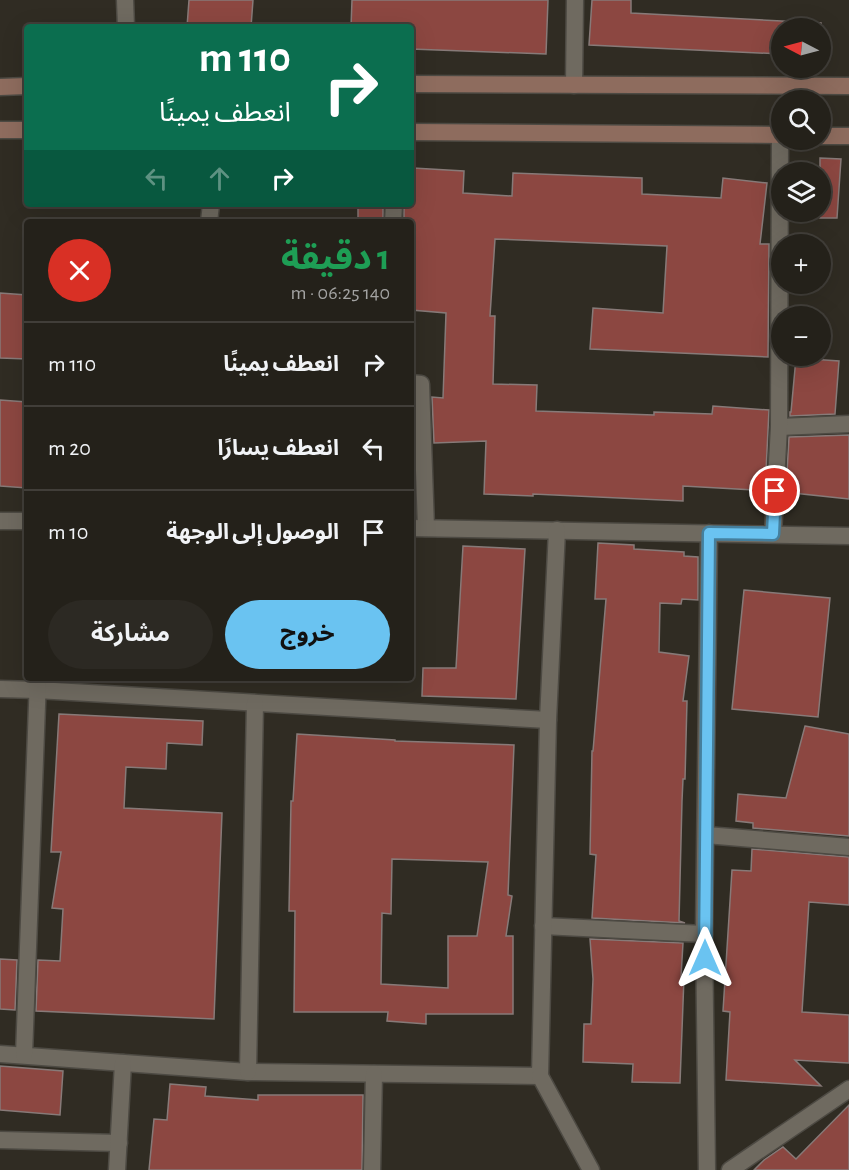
<!DOCTYPE html>
<html lang="ar">
<head>
<meta charset="utf-8">
<style>
  body { margin:0; font-family:"Alegreya Sans","Noto Sans Arabic",sans-serif; background:#2c2923; color:#f1f3f6; direction:rtl; height:100vh; display:flex; flex-direction:column; font-size:22px; white-space:nowrap }
  * { box-sizing:border-box; margin:0 }
  p { font-size:20px; color:#a3a3a2 }
  .icon { flex:none; width:33px; height:33px; fill:none; stroke:currentColor; stroke-width:2; stroke-linecap:round; stroke-linejoin:round }
  .map { position:relative; flex:1; overflow:hidden; direction:ltr }
  .details { position:absolute; left:24px; top:219px; width:390px; height:462px; display:flex; flex-direction:column; background:#24211a; border-radius:6px; box-shadow:0 6px 24px #0002,0 0 0 2px #413e39; direction:rtl }
  .details>* { flex:none }
  .top-card { position:absolute; left:24px; top:24px; width:390px; height:183px; border-radius:6px; box-shadow:0 6px 24px #0002,0 0 0 2px #413e39; direction:rtl; background:#0b6e4f; color:#fff; overflow:hidden }
  .needle { width:39px; rotate:276deg }
  .fabs { position:absolute; left:771px; top:18px; display:grid; gap:12px }
  .fabs a { display:grid; place-items:center; width:60px; height:60px; border-radius:50%; background:#24211a; box-shadow:0 6px 24px #0002,0 0 0 2px #413e39; font-size:30px }
  .pin { position:absolute; display:grid; place-items:center; width:51px; height:51px; color:#fff; margin:-26px; border:3px solid #fff; border-radius:50%; box-shadow:0 2px 6px #0007 }
  .me { position:absolute; width:66px; margin:-33px; rotate:0deg; stroke-linejoin:round; filter:drop-shadow(0 0 4px #0008) }
  .turn { display:flex; align-items:center; gap:21px; height:126px; padding:0 24px; font-size:27px }
  .turn .icon { width:78px; height:78px; stroke-width:2.5 }
  .turn b { display:block; font-size:42px; line-height:51px }
  .lanes { display:flex; align-items:center; height:57px; padding:0 24px; background:#0003; justify-content:center; gap:30px; direction:ltr }
  .lanes .off { opacity:.35 }
  .round { display:grid; place-items:center; flex:none; width:63px; height:63px; border-radius:32px; background:#2c2923 }
  .headline { display:flex; align-items:center; justify-content:space-between; height:102px; padding:0 24px }
  h1 { font-size:36px; font-weight:700; line-height:45px; color:#1e9e55 }
  .cta { display:flex; gap:12px; margin-top:auto; padding:12px 24px }
  .cta a { flex:1; height:69px; border-radius:36px; background:#6ac3f1; color:#111; font-size:24px; font-weight:700; line-height:69px; text-align:center }
  .cta a+a { background:#2c2923; color:#f1f3f6 }
  ul { padding:0; list-style:none }
  li { display:flex; align-items:center; gap:18px; height:84px; padding:0 24px; border-top:2px solid #413e39 }
  li div { flex:1 }
  li b { display:block; font-size:22px }
  li em { font-style:normal }
  .map>svg:first-child { display:block }
  .building { fill:#8c4741; stroke:#877a78; stroke-width:1.5; fill-rule:evenodd }
  .lines { fill:none; stroke-linecap:round; stroke-linejoin:round }
  .minor-casing { stroke:#4d4a43; stroke-width:19 }
  .secondary-casing { stroke:#4d4a43; stroke-width:19 }
  .minor { stroke:#6f6a60; stroke-width:16 }
  .secondary { stroke:#8e6c5e; stroke-width:16 }
  .route-casing { stroke:#457f9d; stroke-width:15 }
  .route { stroke:#6ac3f1; stroke-width:10 }
</style>
</head>
<body>
<div class="map">
<svg width="849" height="1170" viewBox="0 0 849 1170">
  <rect width="100%" height="100%" fill="#302c23"/>
  <g class="building">
    <path d="M189,0H253L251,27H187Z"/>
    <path d="M352,0H548L546,54L411,49V27H351Z"/>
    <path d="M592,0H631V13L821,23L820,36V28H782V54L589,45Z"/>
    <path d="M820,158L841,159L837,218H820Z"/>
    <path d="M413,168L464,171L463,193L512,196L513,173L642,178V194L721,198L723,178L767,183L760,244H769L768,357L590,349L593,308L663,313L667,246L495,239L490,316H495L493,384L537,385L536,411L654,415V412L712,414L713,406L769,410L765,491L754,492V490L683,486V501L533,494V496L484,494L486,441L434,443L432,397L443,398L446,313L411,310L415,225L411,224V222H404V204H411Z"/>
    <path d="M358,204H383V221L358,218Z"/>
    <path d="M0,293L27,295V359L0,358Z"/>
    <path d="M796,358L839,361L835,414L790,416V412H791Z"/>
    <path d="M0,400L27,402V488L0,486Z"/>
    <path d="M849,435V499L793,493V489L786,490L789,437Z"/>
    <path d="M598,543L634,545V549L684,552V556L698,557V600L682,599L681,604L660,603L659,652L689,656L683,701H687L685,779H683L682,801L679,921L685,923L592,918L596,855L590,854L592,751H593L606,599H595Z"/>
    <path d="M463,546L525,549L516,699L422,696L423,668H456Z"/>
    <path d="M744,590L830,598L818,717L732,709Z"/>
    <path d="M59,714L203,721L202,745L167,743L166,769L126,767L124,808L222,813L214,1019L36,1011L38,960L60,961L63,909L52,908L61,852H51Z"/>
    <path d="M805,726L849,734V836L753,828V823L736,821L738,794L786,798Z"/>
    <path d="M297,734L395,740V741L514,745L508,895L512,896L506,936H513V1014H426V1024L387,1021L388,1012H294L295,911H289L291,801H293ZM392,859L488,862L477,936H448V988L381,984L382,913L391,914Z"/>
    <path d="M752,849L849,857V905L809,902L802,1012L849,1015V1063L795,1060L821,1086L726,1080L730,1012L723,1011L732,870L751,871Z"/>
    <path d="M590,939L683,943L681,977H684L680,1083L632,1082L633,1064L583,1062L584,1024H591L593,979Z"/>
    <path d="M0,959L17,960L15,1010L0,1009Z"/>
    <path d="M0,1066L63,1071L60,1115L0,1110Z"/>
    <path d="M170,1084L206,1087L205,1096L258,1100V1095H363L362,1170H149L154,1119L167,1120Z"/>
    <path d="M849,1105V1170H754L764,1160L783,1147L796,1159Z"/>
  </g>
  <g class="lines">
    <defs>
      <g id="minor">
        <path d="M125,0L126,27"/>
        <path d="M574,85L575,0"/>
        <path d="M209,222L211,204"/>
        <path d="M393,222L394,204"/>
        <path d="M411,383L421,384L426,528"/>
        <path d="M779,427L849,424"/>
        <path d="M0,521H27"/>
        <path d="M411,528L849,536"/>
        <path d="M773,534L779,427L780,135"/>
        <path d="M0,689L37,690L548,720"/>
        <path d="M706,835L849,847"/>
        <path d="M543,926L704,934"/>
        <path d="M0,1054L248,1072L540,1076L548,720L557,530"/>
        <path d="M24,1055L38,678"/>
        <path d="M248,1072L255,703"/>
        <path d="M540,1076L591,1170"/>
        <path d="M0,1140L119,1143"/>
        <path d="M117,1170L123,1063"/>
        <path d="M372,1170L374,1074"/>
        <path d="M707,1170L704,934L709,533"/>
        <path d="M730,1170L849,1089"/>
      </g>
      <g id="secondary">
        <path d="M411,84L849,86"/>
        <path d="M0,87L27,86"/>
        <path d="M0,130H27"/>
        <path d="M411,132L782,135"/>
        <path d="M820,136H849"/>
      </g>
    </defs>
    <use href="#minor" class="minor-casing"/>
    <use href="#secondary" class="secondary-casing"/>
    <use href="#minor" class="minor"/>
    <use href="#secondary" class="secondary"/>
  </g>
  <g class="lines">
    <defs>
      <path id="route" d="M705,958L709,533L773,534L775,491"/>
    </defs>
    <use href="#route" class="route-casing"/>
    <use href="#route" class="route"/>
  </g>
</svg>
<div class="fabs">
<a><svg class="needle" viewBox="-14 -14 28 28"><path d="M0-13l5 13h-10z" fill="#e53935"/><path d="M0 13l5-13h-10z" fill="#a3a3a2"/></svg></a>
<a><svg class="icon" aria-label="search" viewBox="0 0 24 24"><circle cx="10" cy="10" r="6"/><path d="M15 15l6 6"/></svg></a>
<a><svg class="icon" aria-label="layers" viewBox="0 0 24 24"><path d="M12 4l9 5-9 5-9-5zM3 14l9 5 9-5"/></svg></a>
<a>+</a>
<a>−</a>
</div>
<div class="pin" style="left:775px;top:491px;background:#d93025"><svg class="icon" aria-label="arrive" viewBox="0 0 24 24"><path d="M6 21V4h12l-3 4 3 4H6"/></svg></div>
<svg class="me" style="left:705px;top:958px" viewBox="-20 -20 40 40"><path d="M0-17L14 15 0 8-14 15z" fill="#6ac3f1" stroke="#fff" stroke-width="4"/></svg>
<div class="top-card">
<div class="turn"><svg class="icon" aria-label="right" viewBox="0 0 24 24"><path d="M7 20v-9h11M14 6l5 5-5 5"/></svg><div><b>110 m</b>انعطف يمينًا</div></div>
<div class="lanes"><svg class="icon off" aria-label="left" viewBox="0 0 24 24"><path d="M17 20v-9H6M10 6l-5 5 5 5"/></svg><svg class="icon off" aria-label="ahead" viewBox="0 0 24 24"><path d="M12 20V5M6 11l6-6 6 6"/></svg><svg class="icon" aria-label="right" viewBox="0 0 24 24"><path d="M7 20v-9h11M14 6l5 5-5 5"/></svg></div>
</div>
<section class="details">
<div class="headline"><div><h1>1 دقيقة</h1><p>140 m · 06:25</p></div><a class="round" style="background:#d93025;color:#fff"><svg class="icon" aria-label="close" viewBox="0 0 24 24"><path d="M6 6l12 12M18 6L6 18"/></svg></a></div>
<ul>
<li><svg class="icon" aria-label="right" viewBox="0 0 24 24"><path d="M7 20v-9h11M14 6l5 5-5 5"/></svg><div><b>انعطف يمينًا</b></div><em>110 m</em></li>
<li><svg class="icon" aria-label="left" viewBox="0 0 24 24"><path d="M17 20v-9H6M10 6l-5 5 5 5"/></svg><div><b>انعطف يسارًا</b></div><em>20 m</em></li>
<li><svg class="icon" aria-label="arrive" viewBox="0 0 24 24"><path d="M6 21V4h12l-3 4 3 4H6"/></svg><div><b>الوصول إلى الوجهة</b></div><em>10 m</em></li>
</ul>
<div class="cta"><a>خروج</a><a>مشاركة</a></div>
</section>
</div>
</body>
</html>
